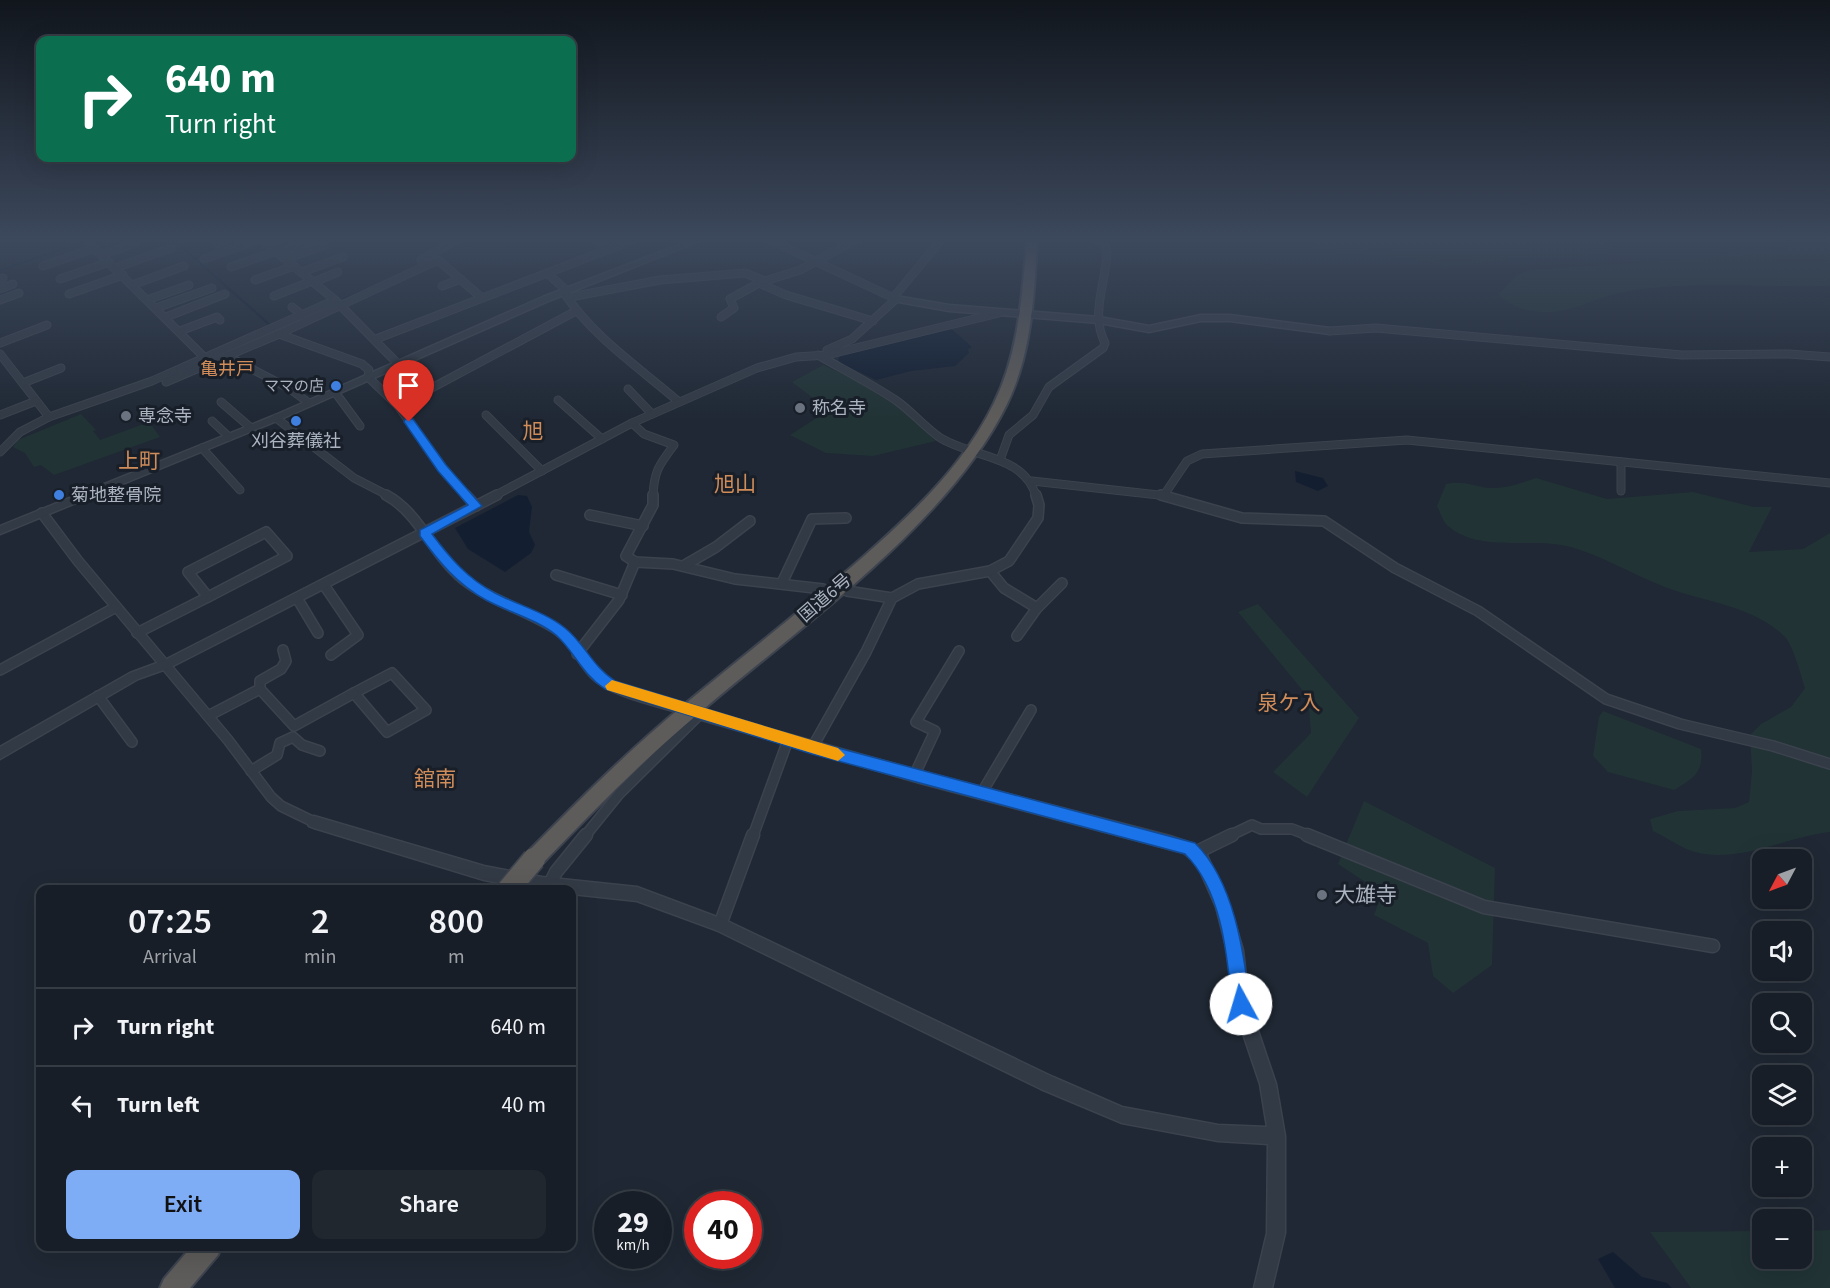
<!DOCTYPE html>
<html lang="en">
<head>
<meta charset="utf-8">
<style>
  body { margin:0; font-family:"Source Sans 3","Noto Sans JP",sans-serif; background:#20272f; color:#f1f3f6; height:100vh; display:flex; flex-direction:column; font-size:22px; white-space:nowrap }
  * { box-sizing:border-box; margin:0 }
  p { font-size:20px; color:#9ea2a7 }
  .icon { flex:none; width:33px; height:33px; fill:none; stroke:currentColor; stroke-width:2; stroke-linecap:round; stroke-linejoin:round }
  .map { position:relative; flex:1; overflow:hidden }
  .panel { position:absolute; left:36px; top:885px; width:540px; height:366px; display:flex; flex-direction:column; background:#171e27; border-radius:12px; box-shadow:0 6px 24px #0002,0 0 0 2px #363c44 }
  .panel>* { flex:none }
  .top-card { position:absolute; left:36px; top:36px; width:540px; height:126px; border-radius:12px; box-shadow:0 6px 24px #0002,0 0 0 2px #363c44; background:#0b6e4f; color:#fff; overflow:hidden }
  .needle { width:39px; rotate:229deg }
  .controls { position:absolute; left:1752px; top:849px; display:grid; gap:12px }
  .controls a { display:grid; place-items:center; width:60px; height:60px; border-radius:12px; background:#171e27; box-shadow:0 6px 24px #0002,0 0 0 2px #363c44; font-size:30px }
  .speed { position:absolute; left:594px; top:1191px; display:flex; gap:12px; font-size:30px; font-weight:700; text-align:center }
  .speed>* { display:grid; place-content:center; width:78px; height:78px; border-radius:50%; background:#171e27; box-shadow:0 6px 24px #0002,0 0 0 2px #363c44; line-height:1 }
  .speed small { font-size:15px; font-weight:400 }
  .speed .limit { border:9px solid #d22; background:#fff; color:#111 }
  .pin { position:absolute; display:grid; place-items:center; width:51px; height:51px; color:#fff; margin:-62px -26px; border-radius:50% 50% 50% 0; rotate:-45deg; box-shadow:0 0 6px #0007 }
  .pin .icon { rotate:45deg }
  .me { position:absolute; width:66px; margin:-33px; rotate:354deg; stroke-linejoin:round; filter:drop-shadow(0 0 4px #0008) }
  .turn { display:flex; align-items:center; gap:21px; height:126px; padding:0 30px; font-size:27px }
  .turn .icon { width:78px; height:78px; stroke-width:2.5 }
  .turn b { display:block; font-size:42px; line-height:51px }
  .eta { display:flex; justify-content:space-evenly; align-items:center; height:102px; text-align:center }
  .eta b { font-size:36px; font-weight:600; line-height:42px }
  .button { display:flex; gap:12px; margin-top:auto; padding:12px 30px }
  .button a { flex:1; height:69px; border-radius:12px; background:#7eacf5; color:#111; font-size:24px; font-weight:600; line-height:69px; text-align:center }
  .button a+a { background:#20272f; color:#f1f3f6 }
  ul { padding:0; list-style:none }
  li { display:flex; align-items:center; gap:18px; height:78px; padding:0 30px; border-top:2px solid #363c44 }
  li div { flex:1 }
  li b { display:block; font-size:22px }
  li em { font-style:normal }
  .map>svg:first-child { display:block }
  .green { fill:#213335 }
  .water { fill:#131f31 }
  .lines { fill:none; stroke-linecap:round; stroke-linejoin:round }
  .stream { stroke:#131f31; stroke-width:2 }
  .minor-far2-casing { stroke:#3c434e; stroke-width:9 }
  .minor-far1-casing { stroke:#3c434e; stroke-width:12 }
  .minor-casing { stroke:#3c434e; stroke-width:15 }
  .tertiary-casing { stroke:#3c434e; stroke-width:3 }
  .trunk-casing { stroke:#3d444f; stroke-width:4 }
  .minor-far2 { stroke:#323a45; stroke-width:7 }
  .minor-far1 { stroke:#323a45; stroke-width:9 }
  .minor { stroke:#323a45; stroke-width:12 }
  .tertiary { fill:#323a45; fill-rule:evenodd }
  .trunk { fill:#5e5c5a; fill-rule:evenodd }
  .trunk-bridge-casing { stroke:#3d444f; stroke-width:25; stroke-linecap:butt }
  .trunk-bridge { stroke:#5e5c5a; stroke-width:22 }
  .route { fill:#1a73e8; stroke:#114b97; stroke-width:1.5 }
  .slow { fill:#f59e0b }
  .shop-dot { fill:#3f7fe0; stroke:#181f29; stroke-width:2 }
  .worship-dot { fill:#6b7280; stroke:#181f29; stroke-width:2 }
  .labels { text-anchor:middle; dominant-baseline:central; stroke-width:6; stroke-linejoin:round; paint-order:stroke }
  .far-poi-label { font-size:15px; fill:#acb4c2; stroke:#181f29; text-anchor:end }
  .far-quarter-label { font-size:18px; fill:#d08c59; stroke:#181f29 }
  .poi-label { font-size:18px; fill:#acb4c2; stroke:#181f29; text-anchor:start }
  .street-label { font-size:18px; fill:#acb4c2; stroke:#181f29 }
  .quarter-label { font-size:21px; fill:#d08c59; stroke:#181f29 }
  .near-poi-label { font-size:21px; fill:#acb4c2; stroke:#181f29; text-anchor:start }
</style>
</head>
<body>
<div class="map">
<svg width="1830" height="1288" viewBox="0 0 1830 1288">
  <rect width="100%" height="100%" fill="#1f2834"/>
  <g class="green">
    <path d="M1288,240H1600L1610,248L1587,256L1518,257L1493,262L1446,266L1411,258L1299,246Z"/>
    <path d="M1830,243V286C1765,288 1682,280 1619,293C1593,299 1571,313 1544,312C1525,311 1512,307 1498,295L1516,276L1528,270L1702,258Z"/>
    <path d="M823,365L856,380L902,409L936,441L873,456L826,453L790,435L829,410L792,382Z"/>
    <path d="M81,414L96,430L93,431L100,440L149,422L160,437L54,475L41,465L34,467L25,453L13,447L18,440Z"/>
    <path d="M1536,478L1607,499L1693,492L1754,507H1772L1749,552L1803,549L1830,533V832C1786,837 1738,864 1695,852C1681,848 1666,837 1653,831L1650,819L1678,811L1735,808L1749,802L1752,771L1750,735L1761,724L1791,707L1805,688C1801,676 1793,645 1785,637C1752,604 1700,602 1660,585C1630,573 1602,556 1571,547C1532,536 1481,554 1448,526C1443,522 1440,512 1437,506L1446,484C1462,480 1473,486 1489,488C1504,489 1522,483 1536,478Z"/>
    <path d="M1258,604L1359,718L1307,797L1273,772L1311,733L1308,697L1238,612Z"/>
    <path d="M1603,711L1701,749C1704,772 1693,779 1674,790L1608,772L1593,756L1599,717Z"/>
    <path d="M1364,801L1495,868L1492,965L1453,993L1433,976L1428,943L1374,915L1382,893L1338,864Z"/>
    <path d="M1830,1230V1288H1691L1650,1232L1762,1231V1258H1802V1231Z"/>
  </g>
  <g class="water">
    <path d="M950,328L972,347L968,349L969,353L955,366L911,371L876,380L838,362L840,355Z"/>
    <path d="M1295,471L1323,478L1328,486L1318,491L1296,482Z"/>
    <path d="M518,495L527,496L532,507L529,532L535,545L531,553L505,572L468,549L455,528Z"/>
    <path d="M1613,1252L1642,1277L1667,1283L1672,1288H1615L1598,1259Z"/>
  </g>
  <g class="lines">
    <g class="stream">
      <path d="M174,240L271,326"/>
      <path d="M428,261L465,240"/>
      <path d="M0,270L84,242"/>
      <path d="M344,299L384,282"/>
      <path d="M222,354L333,305"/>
      <path d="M136,390L167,379"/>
      <path d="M46,422L59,417"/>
    </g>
    <defs>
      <g id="minor-far2">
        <path d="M86,240L205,358"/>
        <path d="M262,240L335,300L398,364"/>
        <path d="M595,240L609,249"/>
        <path d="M770,240L896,299L852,339L827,350"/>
        <path d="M216,244L227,240"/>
        <path d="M268,244L281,240"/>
        <path d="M278,252L313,240"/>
        <path d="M102,255L137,242"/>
        <path d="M204,259L257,240"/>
        <path d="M286,259L324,245"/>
        <path d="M421,260L457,240"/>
        <path d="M43,266L95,248"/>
        <path d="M231,267L276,251"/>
        <path d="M115,268L171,248"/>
        <path d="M302,272L343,257"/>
        <path d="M547,273L567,291"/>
        <path d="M0,279L3,278"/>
        <path d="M60,279L109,262"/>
        <path d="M255,280L294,266"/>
        <path d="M314,282L338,272"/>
        <path d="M762,282L759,283L786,295L873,321"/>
        <path d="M132,285L184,266"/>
        <path d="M442,286L461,279"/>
        <path d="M0,289L13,284"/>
        <path d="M69,294L123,275"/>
        <path d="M565,294C593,337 641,369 679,402"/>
        <path d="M274,296L312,281"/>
        <path d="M570,297L660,280L745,273L765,281L800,270L855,240"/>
        <path d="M893,298L941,240"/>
        <path d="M0,300L19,293"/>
        <path d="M147,300L189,285"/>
        <path d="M292,307L302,315"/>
        <path d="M156,308L212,288"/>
        <path d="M166,317L225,294"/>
        <path d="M721,317L734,308L730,299L759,283"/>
        <path d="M180,331L217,317L220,320"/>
        <path d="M1330,331L1376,328L1682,355L1789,354L1830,357"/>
        <path d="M279,334L227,356L290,389L309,403"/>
        <path d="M376,339L633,240"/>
        <path d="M0,343L47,325"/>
        <path d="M0,354L49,417"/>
        <path d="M818,355C844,370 872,384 897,401C912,412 924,426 939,437C971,458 1024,454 1036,496"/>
        <path d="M166,382L227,356"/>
        <path d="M23,383L61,368"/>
        <path d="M628,389L652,414"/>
        <path d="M335,392L360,426"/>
        <path d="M558,400L602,439"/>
        <path d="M221,402L251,428"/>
        <path d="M398,406L576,311"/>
        <path d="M0,415L36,401"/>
        <path d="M486,415L542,471"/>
        <path d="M276,418L354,478L389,496"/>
        <path d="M212,421L229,437"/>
        <path d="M632,423L644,434L674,445C659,465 654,471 653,496"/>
        <path d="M202,448L240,490"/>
        <path d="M0,452L20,432L49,417L152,381L335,300"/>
        <path d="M1000,460L1009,435L1033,415L1049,387L1103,348L1105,343C1090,314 1106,283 1107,252L1105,245L1097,240"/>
        <path d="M1621,462V491"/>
        <path d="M1032,481L1168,496"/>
        <path d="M1164,495L1187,461L1202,454L1407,440L1830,483"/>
        <path d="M467,496L442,468L398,406L368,377L369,370L362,364L279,334L438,260L482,298"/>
        <path d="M494,496L632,423L757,368L796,357L827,355L999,313"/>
      </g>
      <g id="minor-far1">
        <path d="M386,495C420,513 433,555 463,579C491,601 526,610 556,629C572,639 581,660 594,674C613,693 662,702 688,711"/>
        <path d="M466,495L476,506"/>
        <path d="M653,495V505L626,556L635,562L673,564L735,579L823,589"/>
        <path d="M1161,495L1242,518L1324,521L1395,568L1478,611L1606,699L1680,724L1773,746L1830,764"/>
        <path d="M42,513L78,561L228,740L271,797L281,806L314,822"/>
        <path d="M590,515L643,526"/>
        <path d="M266,532L287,556L208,597L188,572Z"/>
        <path d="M685,565L716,547L750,521"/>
        <path d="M990,571L1004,588L1037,608L1062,583"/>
        <path d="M556,575L622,595"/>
        <path d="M782,583L812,519L846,518"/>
        <path d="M324,585L358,635L331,655"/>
        <path d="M847,591L892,598"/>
        <path d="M297,598L318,633"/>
        <path d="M137,633L208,597"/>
        <path d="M1017,636L1037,608"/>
        <path d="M577,654L619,600L635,562"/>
        <path d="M165,665L497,495"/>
        <path d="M0,670L116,607"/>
        <path d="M392,673L426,710L387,732L354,693Z"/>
        <path d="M260,689V681L281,669L286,661L283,650"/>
        <path d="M98,696L132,742"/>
        <path d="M208,716L260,689L294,726L354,693"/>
        <path d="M812,748L866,652L892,598L918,584L990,571L1009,561L1038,518L1039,505L1036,495"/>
        <path d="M251,771L277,755L280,743L293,737L302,745L320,751"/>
        <path d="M914,776L935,731L916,722L959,651"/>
        <path d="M981,794L1031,710"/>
        <path d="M585,836L619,794L700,714"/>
        <path d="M753,836L788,740"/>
        <path d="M1229,836L1252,825L1261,829H1292L1310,836"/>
      </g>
      <g id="minor">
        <path d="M1307,835L1484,907L1713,946"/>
        <path d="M1195,853L1232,835"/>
        <path d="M550,884L556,872L586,835"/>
        <path d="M720,925L753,835"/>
      </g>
      <g id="tertiary">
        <path d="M692,240H702L551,300L279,420L0,534V526L273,416L545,296Z"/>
        <path d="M896,296L949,305L1099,317L1149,326L1201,315H1230L1330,328L1334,331L1330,334L1230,321H1201L1149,332L1099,323L949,311L893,301L892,299Z"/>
        <path d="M165,660L169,662L171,665L169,668L138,679L0,759V747L130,673Z"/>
        <path d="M688,706L920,771L1170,836L1194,844L1207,855L1230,907L1243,950L1249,1004L1276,1084L1285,1136V1233L1272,1288H1254L1267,1233L1268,1144L1218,1141L1122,1123L1041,1089L716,930L637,901L572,894V890H536L484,880L314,828L309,826L307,822L309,818L314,816L484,866L542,877L637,887L725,920L1053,1077L1122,1107L1218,1125L1267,1127L1260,1084L1233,1004L1227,950L1216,907L1197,864L1184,853L920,783L688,716L684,715L682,711L684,707Z"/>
      </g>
      <g id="trunk">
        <path d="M1027,240H1037C1034,296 1032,353 1007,404C948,525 799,627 698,714C642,761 591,813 541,865L534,868L527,865L524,859L527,853C578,801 629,750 685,704C744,655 805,608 863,557C914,512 964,465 994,403C1019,352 1022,295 1027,240Z"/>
        <path d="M192,1246H221L218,1255L190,1288H160L164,1279Z"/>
      </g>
    </defs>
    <use href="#minor-far2" class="minor-far2-casing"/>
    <use href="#minor-far1" class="minor-far1-casing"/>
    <use href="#minor" class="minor-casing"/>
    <use href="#tertiary" class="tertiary-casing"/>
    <use href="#trunk" class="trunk-casing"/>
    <use href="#minor-far2" class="minor-far2"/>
    <use href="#minor-far1" class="minor-far1"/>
    <use href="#minor" class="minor"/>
    <use href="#tertiary" class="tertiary"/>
    <use href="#trunk" class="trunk"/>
    <defs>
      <path id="trunk-bridge" d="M508,890L534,859"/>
    </defs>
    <use href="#trunk-bridge" class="trunk-bridge-casing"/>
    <use href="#trunk-bridge" class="trunk-bridge"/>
  </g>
  <linearGradient id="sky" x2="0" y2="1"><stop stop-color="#11161d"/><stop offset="0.57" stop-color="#3c485c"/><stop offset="1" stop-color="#3c485c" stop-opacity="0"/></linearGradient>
  <rect width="1830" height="420" fill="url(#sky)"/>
  <path class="route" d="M405,419H413L446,465L482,506L432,534C450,558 468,579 495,593C518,605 545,612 565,628C585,644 592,666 615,681L812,741L1195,843C1234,881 1244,952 1250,1004L1247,1010L1241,1013L1235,1010L1232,1004C1227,954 1222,891 1185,854L812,754L605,689C581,673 575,652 556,635C536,619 508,612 486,600C457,584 439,562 420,536V530L468,505L438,471L404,422Z"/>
  <path class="slow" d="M612,680L838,748L845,755L838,761L607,690L605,686Z"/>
  <g class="shop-dot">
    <circle cx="336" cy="386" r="6"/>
    <circle cx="296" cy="421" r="6"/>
    <circle cx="59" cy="495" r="6"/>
  </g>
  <g class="worship-dot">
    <circle cx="800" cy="408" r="6"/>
    <circle cx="126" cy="416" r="6"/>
    <circle cx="1322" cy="895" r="6"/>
  </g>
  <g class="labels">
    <g class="far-poi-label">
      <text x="324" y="386">ママの店</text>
    </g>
    <g class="far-quarter-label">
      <text x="227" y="369">亀井戸</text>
    </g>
    <g class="poi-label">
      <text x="812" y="408">称名寺</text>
      <text x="138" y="416">専念寺</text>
      <text x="296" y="441" text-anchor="middle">刈谷葬儀社</text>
      <text x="71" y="495">菊地整骨院</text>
    </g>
    <g class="street-label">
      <text transform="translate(825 598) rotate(-41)">国道6号</text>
    </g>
    <g class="quarter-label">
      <text x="533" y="431">旭</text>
      <text x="139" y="461">上町</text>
      <text x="735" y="484">旭山</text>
      <text x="1289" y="703">泉ケ入</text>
      <text x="435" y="779">舘南</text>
    </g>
    <g class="near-poi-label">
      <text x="1334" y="895">大雄寺</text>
    </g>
  </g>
</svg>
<div class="controls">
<a><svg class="needle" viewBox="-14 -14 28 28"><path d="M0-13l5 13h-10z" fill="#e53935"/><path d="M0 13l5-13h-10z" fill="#9ea2a7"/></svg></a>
<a><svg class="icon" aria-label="sound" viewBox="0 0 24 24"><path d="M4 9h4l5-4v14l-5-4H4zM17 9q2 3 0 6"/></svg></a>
<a><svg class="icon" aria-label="search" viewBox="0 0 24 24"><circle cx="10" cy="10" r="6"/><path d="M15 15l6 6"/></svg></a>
<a><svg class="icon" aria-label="layers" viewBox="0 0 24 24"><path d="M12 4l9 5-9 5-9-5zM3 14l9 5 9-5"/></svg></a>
<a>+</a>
<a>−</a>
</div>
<div class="speed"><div>29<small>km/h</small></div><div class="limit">40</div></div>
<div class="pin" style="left:409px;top:422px;background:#d93025"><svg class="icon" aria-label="arrive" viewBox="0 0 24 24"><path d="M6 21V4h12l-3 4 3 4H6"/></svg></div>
<svg class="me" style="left:1241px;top:1004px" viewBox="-20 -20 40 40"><circle r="19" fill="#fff"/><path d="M0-13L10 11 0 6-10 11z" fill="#1a73e8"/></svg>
<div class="top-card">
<div class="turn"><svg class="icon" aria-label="right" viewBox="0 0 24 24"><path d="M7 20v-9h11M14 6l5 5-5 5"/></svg><div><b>640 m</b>Turn right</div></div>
</div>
<section class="panel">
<div class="eta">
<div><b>07:25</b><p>Arrival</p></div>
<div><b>2</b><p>min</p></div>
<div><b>800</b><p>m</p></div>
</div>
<ul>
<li><svg class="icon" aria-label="right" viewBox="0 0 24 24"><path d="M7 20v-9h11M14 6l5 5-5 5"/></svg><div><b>Turn right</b></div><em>640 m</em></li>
<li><svg class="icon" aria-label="left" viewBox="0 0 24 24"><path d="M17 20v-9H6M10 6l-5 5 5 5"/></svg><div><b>Turn left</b></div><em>40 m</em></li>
</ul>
<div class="button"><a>Exit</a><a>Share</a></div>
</section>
</div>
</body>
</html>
